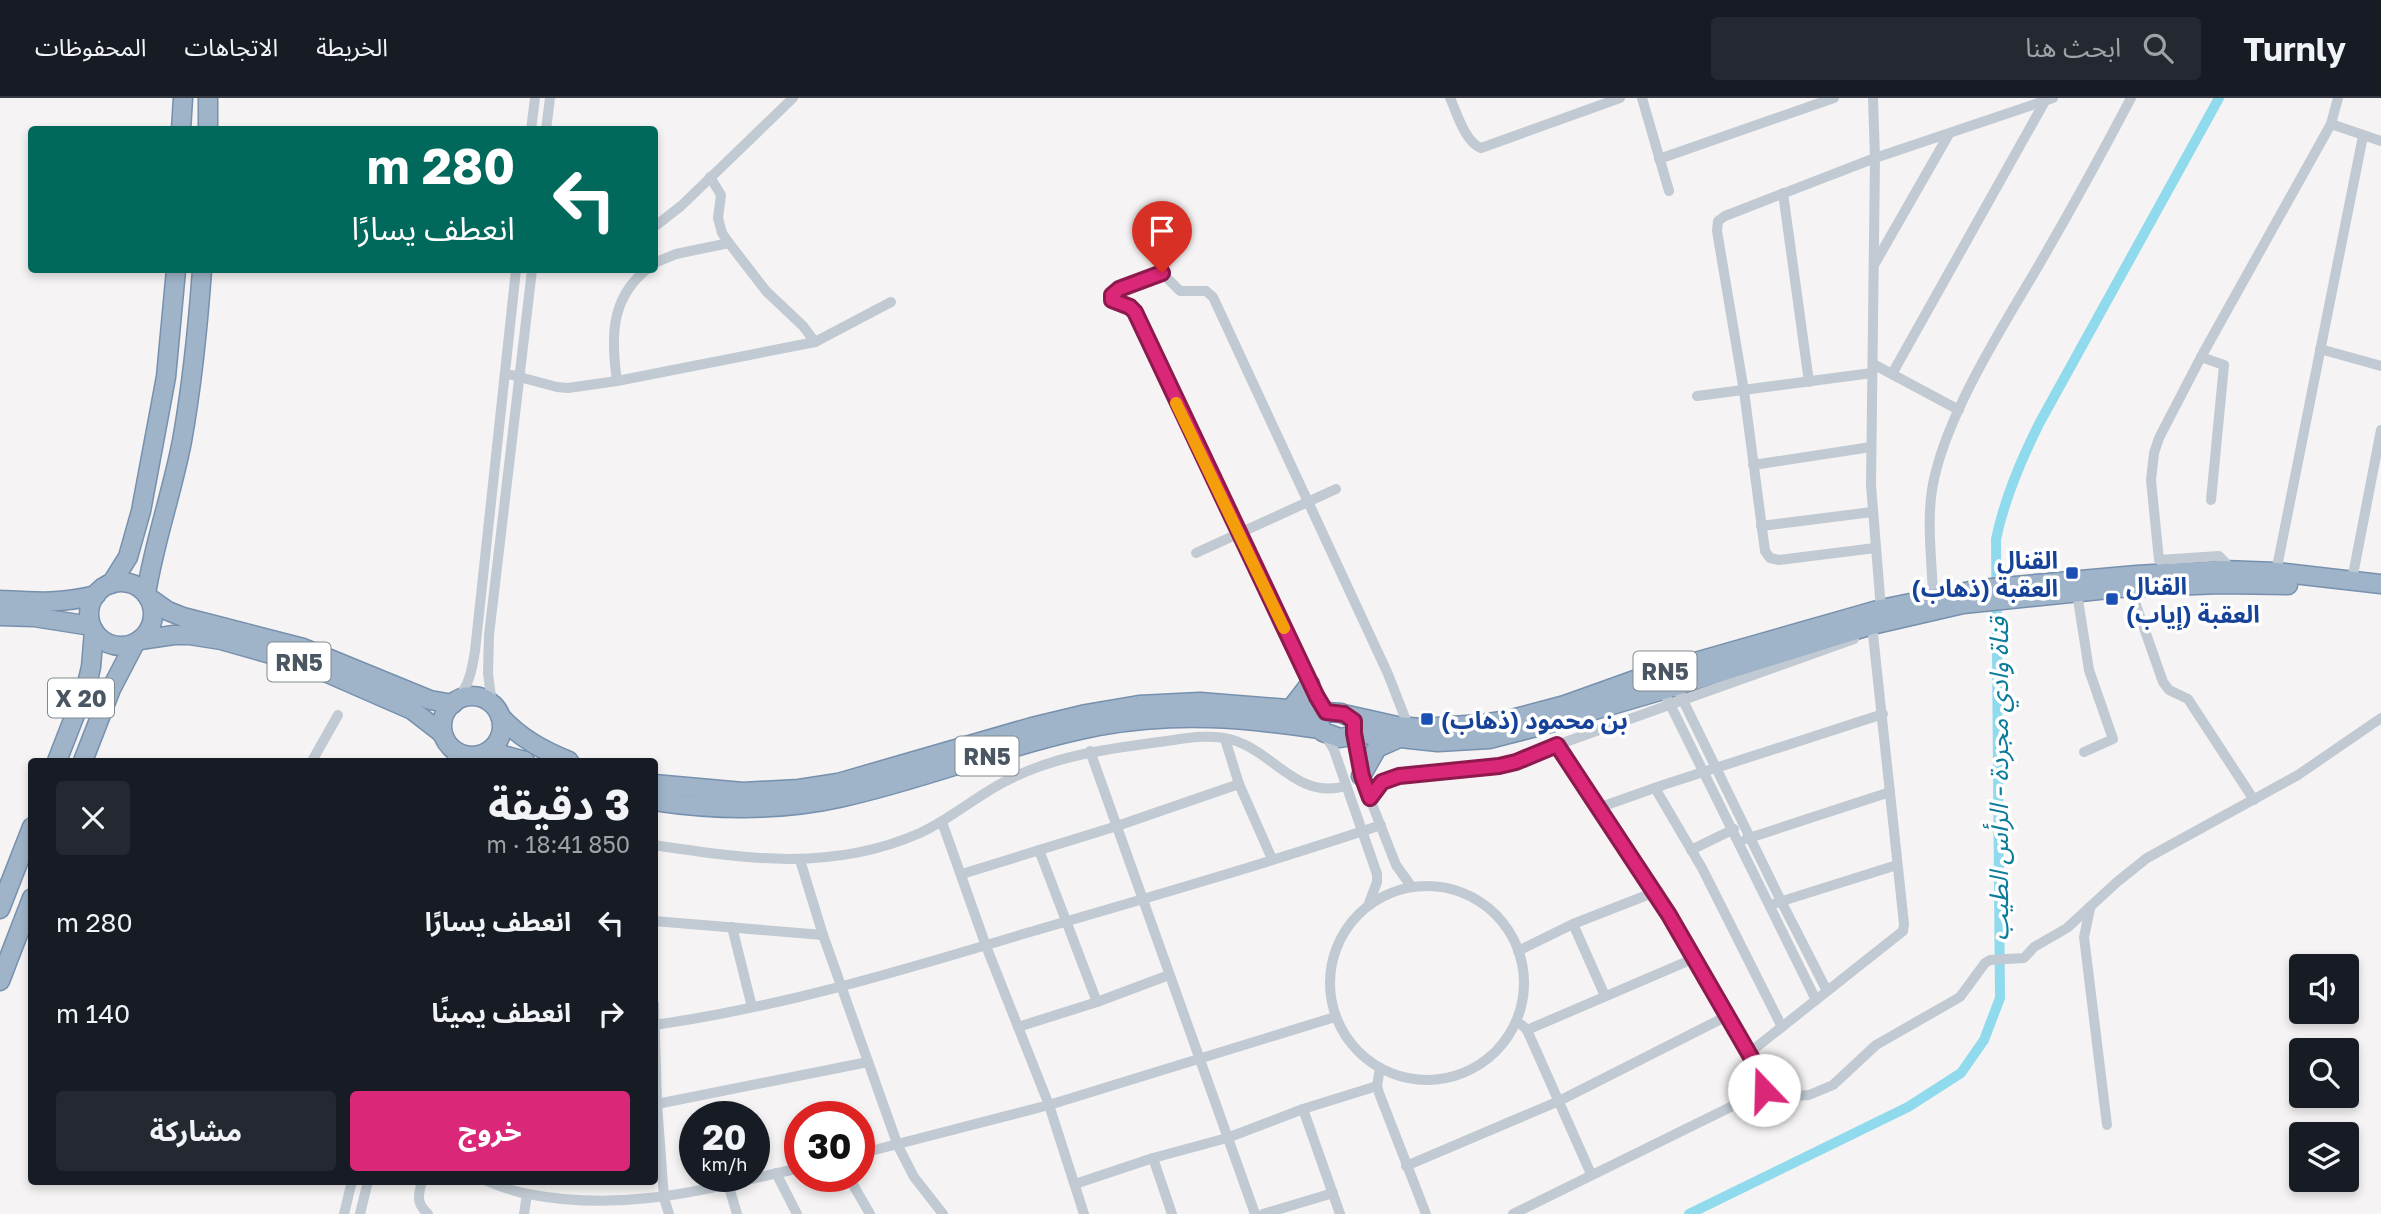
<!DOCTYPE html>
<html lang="ar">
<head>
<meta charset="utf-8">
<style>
  body { margin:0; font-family:"Golos Text","Noto Sans Arabic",sans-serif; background:#242831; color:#f1f3f6; direction:rtl; height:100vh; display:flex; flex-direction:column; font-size:26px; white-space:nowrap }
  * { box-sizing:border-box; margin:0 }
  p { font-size:23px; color:#9ea1a6 }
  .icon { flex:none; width:38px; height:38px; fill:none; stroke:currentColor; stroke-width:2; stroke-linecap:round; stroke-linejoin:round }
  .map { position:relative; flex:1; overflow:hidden; direction:ltr }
  .side { position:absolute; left:28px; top:660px; width:630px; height:427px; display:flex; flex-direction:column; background:#171b24; border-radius:7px; box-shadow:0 4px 10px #0003; direction:rtl }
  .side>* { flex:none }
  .hud { position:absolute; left:28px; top:28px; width:630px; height:147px; border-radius:7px; box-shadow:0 4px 10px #0003; direction:rtl; background:#00695c; color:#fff; overflow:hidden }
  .buttons { position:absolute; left:2289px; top:856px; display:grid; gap:14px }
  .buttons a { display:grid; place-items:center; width:70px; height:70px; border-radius:7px; background:#171b24; box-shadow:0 4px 10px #0003; font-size:35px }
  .speed { position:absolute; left:679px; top:1003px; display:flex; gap:14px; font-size:35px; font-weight:700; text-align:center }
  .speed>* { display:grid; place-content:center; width:91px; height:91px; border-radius:50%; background:#171b24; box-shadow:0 4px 10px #0003; line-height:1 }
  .speed small { font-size:18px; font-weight:400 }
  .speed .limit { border:10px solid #d22; background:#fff; color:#111 }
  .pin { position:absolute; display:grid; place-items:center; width:60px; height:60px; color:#fff; margin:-72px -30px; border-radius:50% 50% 50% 0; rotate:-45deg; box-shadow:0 0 7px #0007 }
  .pin .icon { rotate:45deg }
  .me { position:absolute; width:77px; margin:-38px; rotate:339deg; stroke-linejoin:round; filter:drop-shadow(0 0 5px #0008) }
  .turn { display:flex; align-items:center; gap:24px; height:147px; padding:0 28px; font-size:32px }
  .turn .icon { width:91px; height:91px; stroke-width:2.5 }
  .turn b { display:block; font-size:49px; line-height:60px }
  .round { display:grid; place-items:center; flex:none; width:74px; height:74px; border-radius:7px; background:#242831 }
  .summary { display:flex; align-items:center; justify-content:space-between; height:119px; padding:0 28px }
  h1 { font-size:42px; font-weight:700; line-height:52px }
  .action { display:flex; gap:14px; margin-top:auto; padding:14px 28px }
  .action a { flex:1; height:80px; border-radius:7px; background:#db2777; color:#fff; font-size:28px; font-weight:700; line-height:80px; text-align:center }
  .action a+a { background:#242831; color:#f1f3f6 }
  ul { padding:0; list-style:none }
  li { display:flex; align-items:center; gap:21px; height:91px; padding:0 28px }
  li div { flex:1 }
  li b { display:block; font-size:26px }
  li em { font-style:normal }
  header { display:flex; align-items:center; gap:42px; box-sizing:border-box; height:98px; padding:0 35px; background:#171b24; border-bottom:2px solid #363941 }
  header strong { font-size:33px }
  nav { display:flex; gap:38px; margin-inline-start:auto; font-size:24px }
  .search { width:490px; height:63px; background:#242831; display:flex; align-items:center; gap:18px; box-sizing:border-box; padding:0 24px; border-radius:7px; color:#9ea1a6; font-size:26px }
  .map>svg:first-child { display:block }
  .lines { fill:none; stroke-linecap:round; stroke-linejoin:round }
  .canal { stroke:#90daee; stroke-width:10 }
  .trunk-casing { stroke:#7690ad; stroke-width:21 }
  .minor { stroke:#c1cad2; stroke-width:10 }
  .trunk { stroke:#9fb4c9; stroke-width:18 }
  .route-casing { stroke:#8e194d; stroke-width:18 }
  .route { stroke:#db2777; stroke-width:12 }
  .slow { stroke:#f59e0b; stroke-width:12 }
  .transit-dot { fill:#1a4fb4; stroke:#fff; stroke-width:2.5 }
  .labels { text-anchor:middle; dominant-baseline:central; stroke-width:7; stroke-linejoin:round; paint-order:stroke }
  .shield { fill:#fff; stroke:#808990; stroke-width:2 }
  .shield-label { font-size:23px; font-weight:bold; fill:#4a5661 }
  .transit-label { font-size:24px; font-weight:bold; fill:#164399; stroke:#fff; text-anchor:start }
  .water-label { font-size:26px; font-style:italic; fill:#0c7c9b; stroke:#fff }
</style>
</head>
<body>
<header>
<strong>Turnly</strong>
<div class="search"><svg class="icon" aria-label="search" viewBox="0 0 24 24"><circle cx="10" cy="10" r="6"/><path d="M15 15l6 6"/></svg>ابحث هنا</div>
<nav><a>الخريطة</a><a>الاتجاهات</a><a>المحفوظات</a></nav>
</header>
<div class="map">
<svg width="2381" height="1116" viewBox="0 0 2381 1116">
  <rect width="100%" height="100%" fill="#f5f3f3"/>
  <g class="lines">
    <path class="canal" d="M1689,1116L1908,1009L1961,975L1984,942L2000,900L1996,441C2005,399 2021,362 2040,324L2219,0"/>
    <defs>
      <g id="trunk">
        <path d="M181,32L183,0"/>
        <path d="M208,32V0"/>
        <circle cx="121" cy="516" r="32"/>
        <path d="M111,486L128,459L141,413L166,279L176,172"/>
        <path d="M146,496C154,445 172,395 182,343C192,287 198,228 202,172"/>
        <path d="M148,499L168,513L183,519L303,550L430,602L453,606"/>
        <path d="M0,502C36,504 60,506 96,497"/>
        <path d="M0,518L34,519L91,528"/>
        <path d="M140,542L174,537H189L221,542L309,567L412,612L443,636"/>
        <circle cx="472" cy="628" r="30"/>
        <path d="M1290,612L1310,586"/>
        <path d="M1326,614L1341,615L1353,620L1356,629L1352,638L1340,640L1323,634L1318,623L1321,618Z"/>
        <path d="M1348,617L1397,628L1422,630L1482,626L1508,622L1565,607L1646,578L1881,511L1980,491L2137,477L2223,472L2276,474L2381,486"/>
        <path d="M500,618C520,640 542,652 569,663"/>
        <path d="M1354,635L1438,644L1489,641L1540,628L1663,592L1872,527L1963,506L2119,490L2221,486L2288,487"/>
        <path d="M489,653L525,663"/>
        <path d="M57,663L87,586L91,569L94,533"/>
        <path d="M83,663L111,591L135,545"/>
        <path d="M1361,678L1377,650L1395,642"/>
        <path d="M654,686L743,694L799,691L838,685L1032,629L1086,616L1139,607L1200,604L1326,614"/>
        <path d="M654,703C714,712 780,713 839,700C927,681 1011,645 1099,628C1178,614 1243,620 1320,631"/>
        <path d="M0,811L32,729"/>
        <path d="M0,883L32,800"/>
      </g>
    </defs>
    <use href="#trunk" class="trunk-casing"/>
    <g class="minor">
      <path d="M1450,0C1457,15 1465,44 1481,50L1620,0"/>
      <path d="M1642,0L1669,93"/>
      <path d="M1873,0L1875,60L1871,387L1881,511"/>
      <path d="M2331,26L2381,43"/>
      <path d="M531,32L535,0"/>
      <path d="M546,32L550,0"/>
      <path d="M1659,61L1834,0"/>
      <path d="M710,79L721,97L718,120L722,135L729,145L766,193L803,228L815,244L891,204"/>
      <path d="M1783,95L1809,284"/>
      <path d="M654,129L681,108L793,0"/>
      <path d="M654,165L676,156L729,145"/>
      <path d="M1874,167L1949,36"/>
      <path d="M2320,251L2381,268"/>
      <path d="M2201,259L2224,267L2211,402"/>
      <path d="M1873,266L1959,312"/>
      <path d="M1892,276L2045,3"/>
      <path d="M512,277L557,289L568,290L617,283L815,244"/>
      <path d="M617,283C611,241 610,201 646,172"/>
      <path d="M1697,298L1872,275"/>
      <path d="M1753,367L1871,349"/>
      <path d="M1761,428L1872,414"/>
      <path d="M1875,450L1779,462L1770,460L1765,453L1744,293L1717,133L1718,123L1725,118L1875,60L2053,0"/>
      <path d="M1196,455L1336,391"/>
      <path d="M2232,472L2219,458L2159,462L2151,382L2154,355L2159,340L2201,259L2331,26L2338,0"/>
      <path d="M2276,474L2363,38"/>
      <path d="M2352,482L2381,332"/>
      <path d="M2130,490L2163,584L2169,592L2188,601L2254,702"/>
      <path d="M2077,495L2089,572L2113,641L2084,654"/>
      <path d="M1933,499C1932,460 1925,416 1935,377C1950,313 1999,234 2033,177C2067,119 2100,59 2131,0"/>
      <path d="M1676,588L1781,803L1827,893"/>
      <path d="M1663,592L1816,902"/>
      <path d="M456,603C469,588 472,572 475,553L516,172"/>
      <path d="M492,607L488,575L489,537L532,172"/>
      <path d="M1326,614L1310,586L1134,214L1130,209L1112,202L1113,197L1119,191L1162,175L1180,193H1206L1213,199L1388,576L1409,630"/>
      <path d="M1324,635L1334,652L1377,776V784L1369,805"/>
      <path d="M1354,635L1361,678L1396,767L1411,788"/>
      <path d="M1225,641L1239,686L1272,761"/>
      <path d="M1557,647L1854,541"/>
      <path d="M451,649L454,663"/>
      <path d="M1090,653L1255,1116"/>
      <path d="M312,663L338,617"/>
      <path d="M1655,690L1702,770L1782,929"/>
      <path d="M1370,700C1374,694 1378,688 1384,684C1403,671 1474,673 1501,668C1521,664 1539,656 1557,647L1669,817L1766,985L1764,992L1759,995L1513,1116"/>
      <path d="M1598,710L1663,687L1883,616"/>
      <path d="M942,724L986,848L1049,1007L1084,1116"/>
      <path d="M1746,741L1890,694"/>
      <path d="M654,747C746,761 832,774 920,735C951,721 976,698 1006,683C1054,658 1106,651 1159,644C1183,641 1209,635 1233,642C1275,655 1297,702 1346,688"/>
      <path d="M1691,752L1734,731"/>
      <path d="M800,762L823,837L898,1048L914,1079L943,1116"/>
      <path d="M962,776L1117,728L1239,686"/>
      <circle cx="1427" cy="885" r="97"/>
      <path d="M1776,805L1897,767"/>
      <path d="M2090,811L2084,839L2107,1027"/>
      <path d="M654,823L823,837"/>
      <path d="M1573,826L1605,898"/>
      <path d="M732,829L752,909"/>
      <path d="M1518,853L1573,826L1655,794"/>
      <path d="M1097,904L1169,877"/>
      <path d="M654,906L657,1006L664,1100L669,1116"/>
      <path d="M654,927C782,909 907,871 1030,834C1147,800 1265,766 1381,727"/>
      <path d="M1522,927L1527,932L1591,1076"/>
      <path d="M1018,929L1097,904L1039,752"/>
      <path d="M1527,932L1695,860"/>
      <path d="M1749,955L1903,833L1904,826L1872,527"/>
      <path d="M1380,970L1377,988L1379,995L1426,1116"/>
      <path d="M1794,998L1809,997L1833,987L1876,947L1960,899L1985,865L1990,862L2024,860L2034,849L2067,830L2117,784L2147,760L2298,677L2381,620"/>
      <path d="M657,1006L868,964"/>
      <path d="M1303,1011L1340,1116"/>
      <path d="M859,1056L1049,1007L1335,919"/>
      <path d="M1153,1060L1172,1116"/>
      <path d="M1406,1068L1559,1003L1727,918"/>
      <path d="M776,1075L797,1116"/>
      <path d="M848,1078L870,1116"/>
      <path d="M422,1083C418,1098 416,1105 428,1116"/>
      <path d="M487,1083C500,1088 514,1094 528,1096C626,1115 705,1091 800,1070"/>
      <path d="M728,1086L737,1116"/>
      <path d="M1075,1086L1153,1060L1227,1040L1303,1011L1377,988"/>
      <path d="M344,1116L352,1083"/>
      <path d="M360,1116L368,1083"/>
      <path d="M524,1116L527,1096"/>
      <path d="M1263,1116L1333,1095"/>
    </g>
    <use href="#trunk" class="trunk"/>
  </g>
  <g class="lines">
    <defs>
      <path id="route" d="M1162,175L1119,191L1112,197V202L1130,209L1135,214L1317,599L1326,614L1344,616L1354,623V635L1362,678L1370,700L1382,684L1399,678L1499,668L1516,664L1557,647L1669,817L1766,985L1764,992"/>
    </defs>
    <use href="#route" class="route-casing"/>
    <use href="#route" class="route"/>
    <path class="slow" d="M1176,305L1284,530"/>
  </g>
  <g class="transit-dot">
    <rect x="2065" y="468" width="14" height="14" rx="3.5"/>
    <rect x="2105" y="494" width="14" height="14" rx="3.5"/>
    <rect x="1420" y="614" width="14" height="14" rx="3.5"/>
  </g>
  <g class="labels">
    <g class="shield">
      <rect x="267.5" y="544.5" width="63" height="39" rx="5"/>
      <rect x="1633.5" y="553.5" width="63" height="39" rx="5"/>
      <rect x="48" y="580.5" width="66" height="39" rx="5"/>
      <rect x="955.5" y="638.5" width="63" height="39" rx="5"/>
    </g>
    <g class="shield-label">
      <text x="299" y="564">RN5</text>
      <text x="1665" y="573">RN5</text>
      <text x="81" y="600">X 20</text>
      <text x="987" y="658">RN5</text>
    </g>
    <g class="transit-label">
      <text x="2058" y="461" text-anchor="end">القنال<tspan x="2058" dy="28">العقبة (ذهاب)</tspan></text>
      <text x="2126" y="487">القنال<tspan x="2126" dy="28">العقبة (إياب)</tspan></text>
      <text x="1441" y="621">بن محمود (ذهاب)</text>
    </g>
    <g class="water-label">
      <text transform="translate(1998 681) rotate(-90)">قناة وادي مجردة - الرأس الطيب</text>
    </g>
  </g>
</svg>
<div class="buttons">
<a><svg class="icon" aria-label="sound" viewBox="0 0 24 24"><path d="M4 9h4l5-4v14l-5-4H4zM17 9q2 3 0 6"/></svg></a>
<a><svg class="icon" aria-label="search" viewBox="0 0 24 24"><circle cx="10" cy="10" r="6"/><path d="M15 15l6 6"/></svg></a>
<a><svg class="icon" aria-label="layers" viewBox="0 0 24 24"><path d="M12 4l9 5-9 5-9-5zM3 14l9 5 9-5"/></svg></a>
</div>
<div class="speed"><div>20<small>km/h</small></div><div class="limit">30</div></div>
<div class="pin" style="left:1162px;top:175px;background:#d93025"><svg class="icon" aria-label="arrive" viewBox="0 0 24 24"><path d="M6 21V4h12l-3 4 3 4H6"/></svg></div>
<svg class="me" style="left:1764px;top:992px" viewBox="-20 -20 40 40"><circle r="19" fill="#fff"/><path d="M0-13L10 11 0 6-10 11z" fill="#db2777"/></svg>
<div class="hud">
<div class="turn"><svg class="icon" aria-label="left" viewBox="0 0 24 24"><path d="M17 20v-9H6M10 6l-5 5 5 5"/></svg><div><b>280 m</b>انعطف يسارًا</div></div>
</div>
<section class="side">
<div class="summary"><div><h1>3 دقيقة</h1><p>850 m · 18:41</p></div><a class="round"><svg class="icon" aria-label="close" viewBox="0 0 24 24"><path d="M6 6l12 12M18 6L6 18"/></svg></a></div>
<ul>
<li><svg class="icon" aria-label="left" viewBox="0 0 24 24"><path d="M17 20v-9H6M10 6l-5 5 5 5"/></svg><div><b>انعطف يسارًا</b></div><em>280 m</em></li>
<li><svg class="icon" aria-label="right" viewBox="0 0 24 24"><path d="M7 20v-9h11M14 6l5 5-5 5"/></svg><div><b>انعطف يمينًا</b></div><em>140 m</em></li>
</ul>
<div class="action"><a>خروج</a><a>مشاركة</a></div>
</section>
</div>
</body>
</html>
